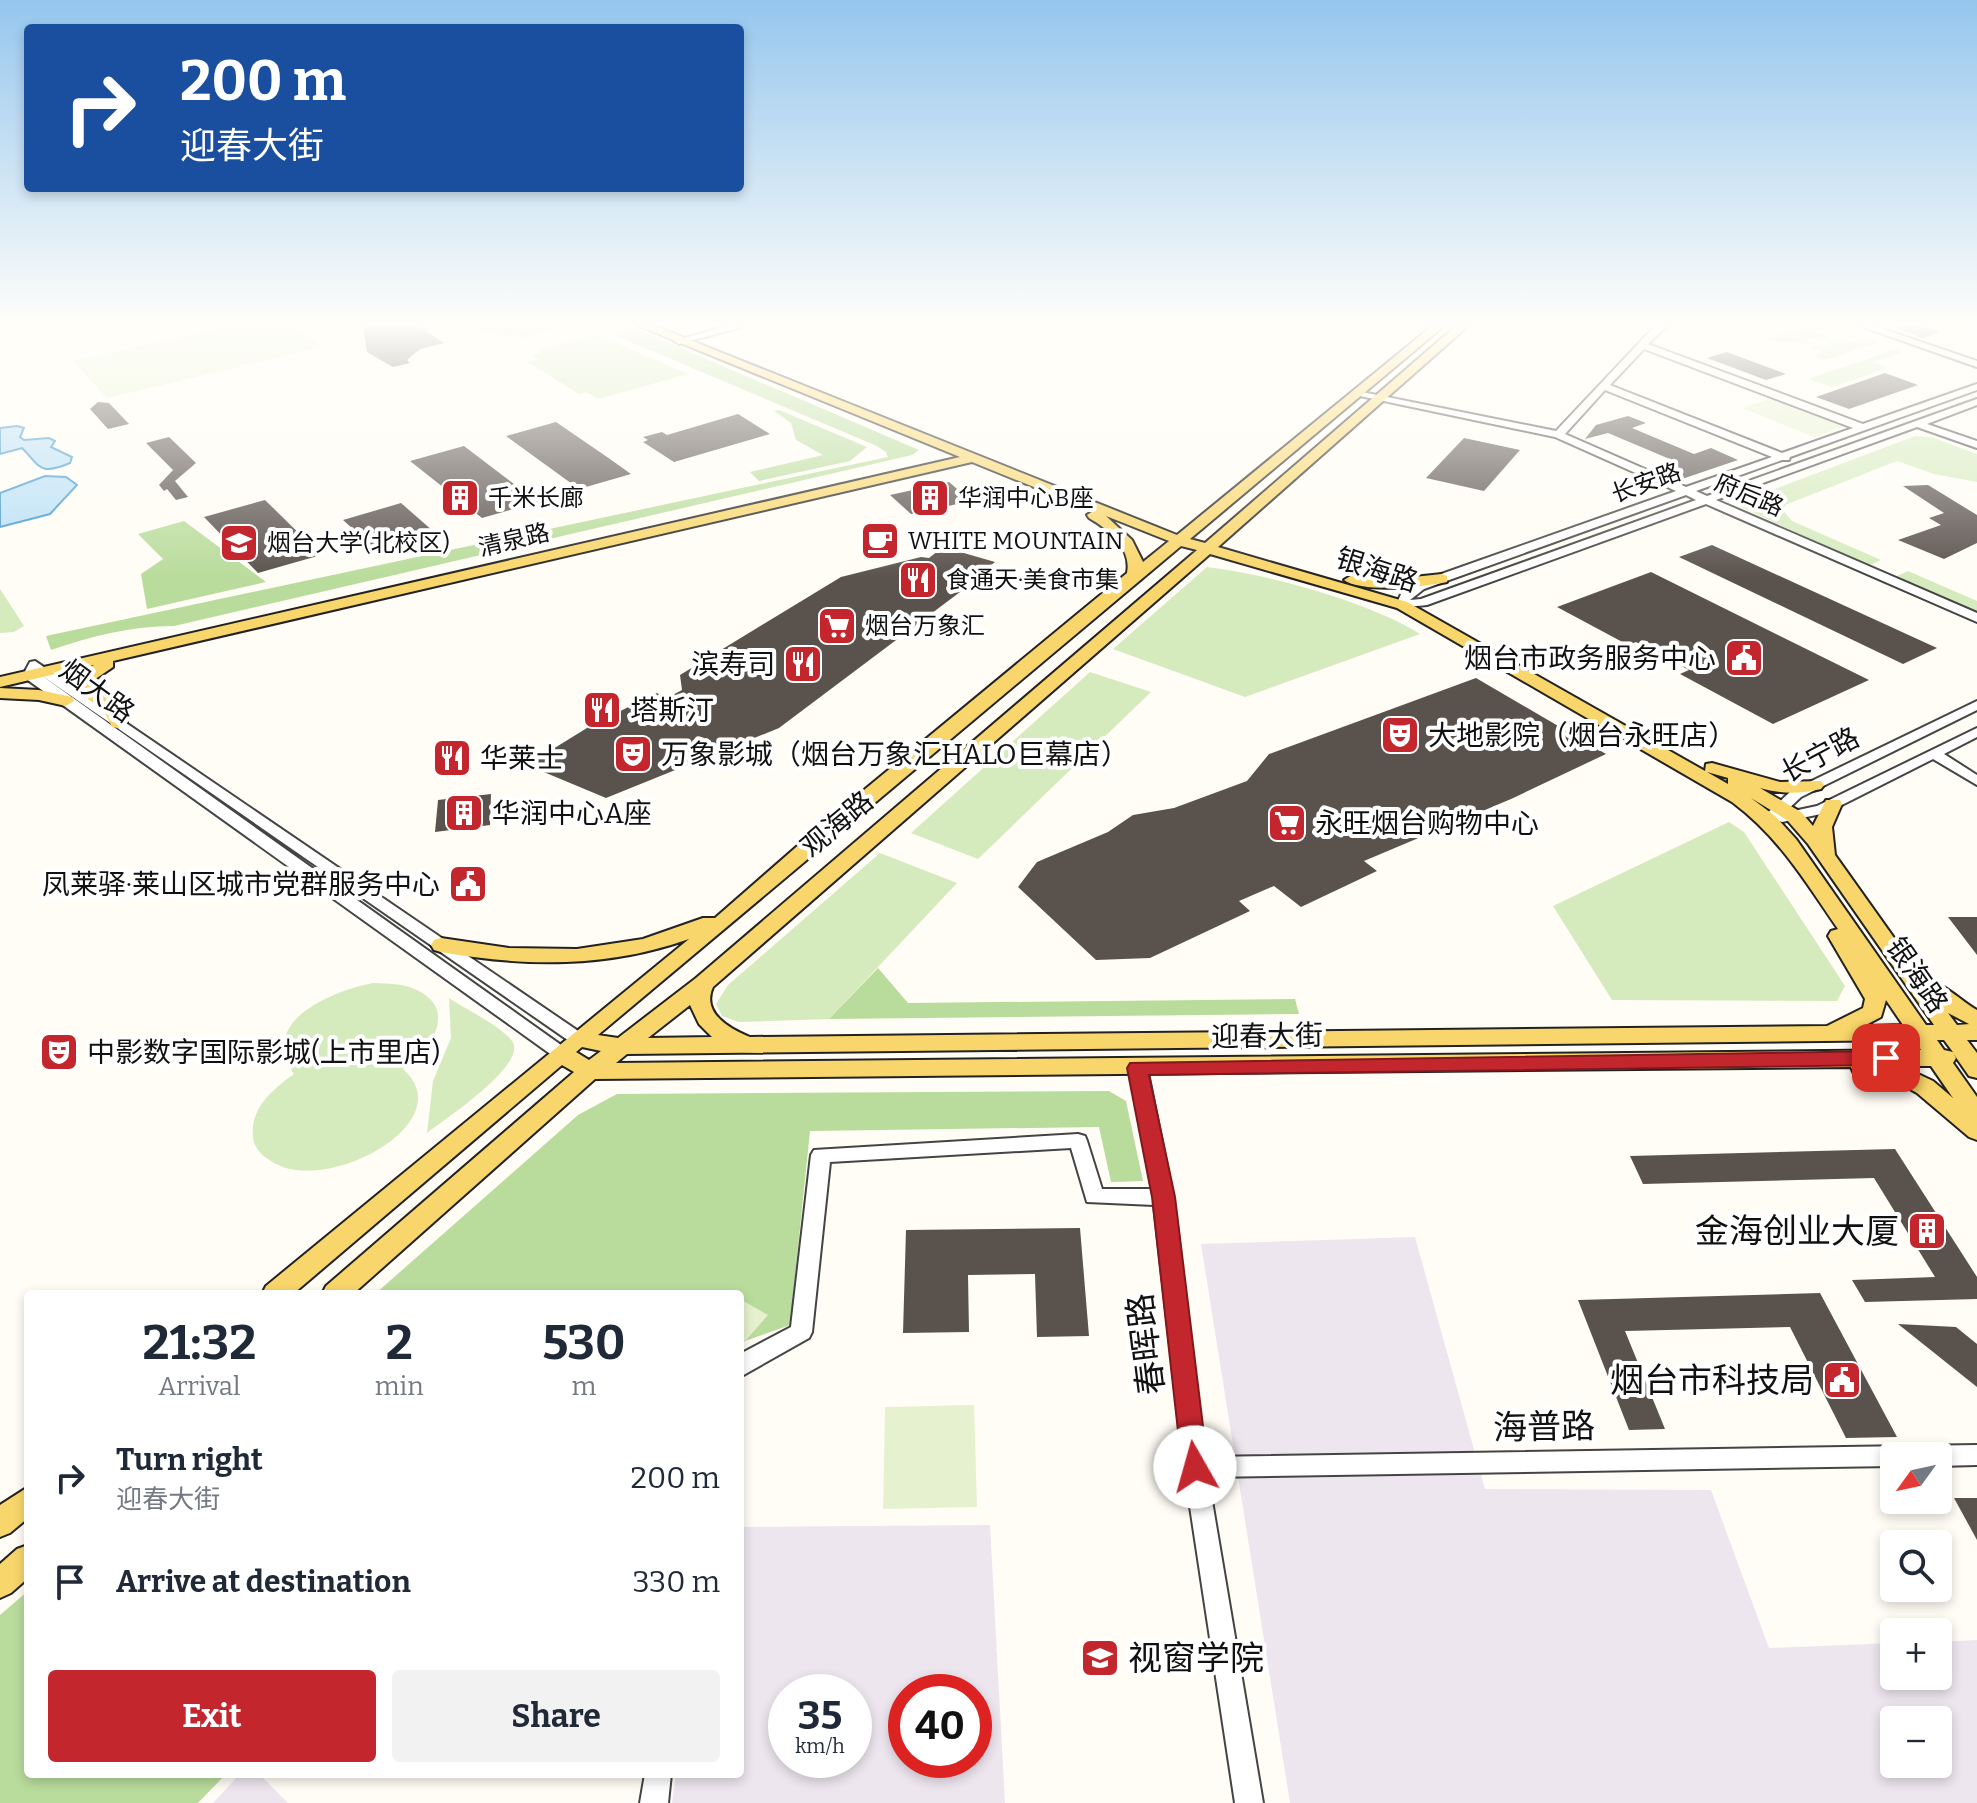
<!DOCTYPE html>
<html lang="en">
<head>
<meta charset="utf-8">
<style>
  body { margin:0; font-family:Bitter,"Noto Sans SC",serif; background:#f2f2f3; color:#1f2937; height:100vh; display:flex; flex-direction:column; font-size:30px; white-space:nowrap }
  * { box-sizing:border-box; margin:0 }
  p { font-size:26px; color:#747a83 }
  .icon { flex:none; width:44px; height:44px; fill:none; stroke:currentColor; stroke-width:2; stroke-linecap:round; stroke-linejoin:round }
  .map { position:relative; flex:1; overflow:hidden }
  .sheet { position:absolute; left:24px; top:1290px; width:720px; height:488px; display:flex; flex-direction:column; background:#fff; border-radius:8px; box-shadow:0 4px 12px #0003 }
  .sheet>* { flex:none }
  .hud { position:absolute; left:24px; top:24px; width:720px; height:168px; border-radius:8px; box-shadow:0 4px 12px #0003; background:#1a4fa0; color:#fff; overflow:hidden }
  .needle { width:52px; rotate:237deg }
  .controls { position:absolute; left:1880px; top:1442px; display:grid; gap:16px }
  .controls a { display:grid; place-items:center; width:72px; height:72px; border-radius:8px; background:#fff; box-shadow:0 4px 12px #0003; font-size:40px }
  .speed { position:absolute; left:768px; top:1674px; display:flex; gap:16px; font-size:40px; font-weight:700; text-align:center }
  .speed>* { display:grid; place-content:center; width:104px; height:104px; border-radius:50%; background:#fff; box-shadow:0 4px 12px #0003; line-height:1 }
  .speed small { font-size:20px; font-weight:400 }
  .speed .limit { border:12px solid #d22; background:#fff; color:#111 }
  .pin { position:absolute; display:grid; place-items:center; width:68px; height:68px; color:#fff; margin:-34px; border-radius:16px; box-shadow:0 4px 12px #0006 }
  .me { position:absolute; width:88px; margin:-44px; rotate:353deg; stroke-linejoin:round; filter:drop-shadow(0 0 6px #0008) }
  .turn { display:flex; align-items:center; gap:28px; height:168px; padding:0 24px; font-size:36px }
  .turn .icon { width:104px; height:104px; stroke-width:2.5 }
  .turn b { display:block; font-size:56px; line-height:68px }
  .eta { display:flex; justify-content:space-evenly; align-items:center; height:136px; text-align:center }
  .eta b { font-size:48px; font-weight:700; line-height:56px }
  .button { display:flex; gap:16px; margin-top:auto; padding:16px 24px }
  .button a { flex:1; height:92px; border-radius:8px; background:#c4262e; color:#fff; font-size:32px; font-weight:700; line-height:92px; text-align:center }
  .button a+a { background:#f2f2f3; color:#1f2937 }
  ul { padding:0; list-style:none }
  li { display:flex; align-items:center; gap:24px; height:104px; padding:0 24px }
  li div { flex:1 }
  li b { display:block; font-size:30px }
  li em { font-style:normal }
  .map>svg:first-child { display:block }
  .industrial { fill:#eee6ef; fill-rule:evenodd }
  .green { fill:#d5ebbd }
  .forest { fill:#b9dc9c }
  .pitch { fill:#e6f2cf }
  .water { fill:#b9e0f7; stroke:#3f96cf; stroke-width:2 }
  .building { fill:#5a524d }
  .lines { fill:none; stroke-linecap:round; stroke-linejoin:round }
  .minor-casing { stroke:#444; stroke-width:4 }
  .major-casing { stroke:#222; stroke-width:4 }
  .minor { fill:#fff; fill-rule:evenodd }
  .major { fill:#f9d66b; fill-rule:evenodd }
  .route { fill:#c4262e; stroke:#7f191e; stroke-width:2 }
  .labels { text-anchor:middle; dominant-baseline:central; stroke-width:8; stroke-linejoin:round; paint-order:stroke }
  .far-street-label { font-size:24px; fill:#111; stroke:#fff }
  .far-poi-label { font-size:24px; fill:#111; stroke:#fff; text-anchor:start }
  .street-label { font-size:28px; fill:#111; stroke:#fff }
  .poi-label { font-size:28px; fill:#111; stroke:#fff; text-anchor:start }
  .near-poi-label { font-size:34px; fill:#111; stroke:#fff; text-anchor:end }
  .near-street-label { font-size:34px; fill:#111; stroke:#fff }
</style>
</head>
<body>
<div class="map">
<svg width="1977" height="1803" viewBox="0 0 1977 1803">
  <rect width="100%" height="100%" fill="#fffdf5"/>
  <g class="industrial">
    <path d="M1415,1237L1485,1489L1711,1490L1769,1648L1894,1643V1676H1938V1642L1977,1640V1803H1290L1201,1244ZM1894,1720H1938V1764H1894Z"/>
    <path d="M990,1525L1005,1803H672L676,1774H740V1527ZM786,1692H854V1760H786ZM906,1692H974V1760H906Z"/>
    <path d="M240,1774H259L288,1803H213Z"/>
  </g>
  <g class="green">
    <path d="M473,326H566L522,338L516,334L502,337L494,332L486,334Z"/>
    <path d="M1807,326L1828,327L1815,332L1830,337L1822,340L1803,337L1810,343C1806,345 1773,341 1767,339Z"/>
    <path d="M597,335L688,374L598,399L586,392L579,394L528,362L538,359L532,355L544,352L540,349Z"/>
    <path d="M1836,339C1851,344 1862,338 1877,343L1849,352L1829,346L1847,353L1826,360L1815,356L1823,352L1809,347L1831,344L1827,342Z"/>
    <path d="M1894,350L1902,352L1874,362L1888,368L1832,387L1808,379Z"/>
    <path d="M1915,436L1931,437L1977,454V482L1934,474L1897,461L1785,505V513L1792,521L1881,560L1868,566L1735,504Z"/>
    <path d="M1207,567C1267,574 1369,602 1420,634L1245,697L1113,649Z"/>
    <path d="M1908,571L1977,601V613L1895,577Z"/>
    <path d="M0,589L24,626L14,632L0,633Z"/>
    <path d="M1090,672L1151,692L978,859L911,833Z"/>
    <path d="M1729,822L1744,832L1845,986L1837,1001L1612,1000L1553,906Z"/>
    <path d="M880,853L957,883L829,1019L739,1022L722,1016L716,1004L728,985Z"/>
    <path d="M373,983C387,984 403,983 417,990C459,1010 430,1052 403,1069C462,1121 332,1193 276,1164C265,1158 254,1150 253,1137C250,1108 272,1090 294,1074C256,1022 332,991 373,983Z"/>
    <path d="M449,998C465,1009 501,1026 512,1041C529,1064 445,1119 427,1133L433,1081L451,1038Z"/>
  </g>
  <g class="forest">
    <path d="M634,328L919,450L912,455L174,626C131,626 92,636 51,650L46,636L888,457L886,452L877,446L612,334Z"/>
    <path d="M779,410L867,447L850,461L759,481L750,472L823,455L796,440L791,423L774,411Z"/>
    <path d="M184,521L266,582L147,609L141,574L163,559L138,534Z"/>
    <path d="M878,968L908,1003L1295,999L1299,1014L829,1019Z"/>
    <path d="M1109,1091L1126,1101L1143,1181L1111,1182L1099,1127L810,1131L790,1325L745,1341L740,1347V1294H375L578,1115L617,1094Z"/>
    <path d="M28,1591V1774H226L198,1803H0V1615Z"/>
  </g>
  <g class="pitch">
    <path d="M230,326H292L322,347L107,398L73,361Z"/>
    <path d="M1775,397L1848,425L1814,437L1742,408Z"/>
    <path d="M740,1299L768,1315L740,1347Z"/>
    <path d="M974,1405L977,1507L883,1509L885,1407Z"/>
  </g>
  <g class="water">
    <path d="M17,426L24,428L20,437L24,440L49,438L55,441L51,447L72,457L70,463C39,476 41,467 22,448L0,454V428Z"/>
    <path d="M45,476L66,477L77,485L50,514L0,527V493Z"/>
  </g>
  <g class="building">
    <path d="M363,326H419L444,343L420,349L407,360L410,363L393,367L367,352Z"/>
    <path d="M1894,326H1921L1940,332L1922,338Z"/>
    <path d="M1727,352L1786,374L1766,380L1707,358Z"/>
    <path d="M1885,373L1918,385L1849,409L1816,397Z"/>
    <path d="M98,402L109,403L129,424L108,429L90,409Z"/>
    <path d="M738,414L770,434L674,462L643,442L648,440L643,437L662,432L667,435Z"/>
    <path d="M1628,416L1646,423L1632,428L1694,454L1711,448L1738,460L1682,479L1654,466L1672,460L1608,433L1585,439L1596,425Z"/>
    <path d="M556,422L610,459L631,474L579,489L506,436Z"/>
    <path d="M169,437L196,463L175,481L188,497L176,500L167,489L164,491L159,485L173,470L146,443Z"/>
    <path d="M1464,438L1520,450L1484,491L1426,478Z"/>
    <path d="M464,446L510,481L538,502L482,518L410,461Z"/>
    <path d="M949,482L971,501L911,514L890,495Z"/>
    <path d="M1928,485L1977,515V543L1944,559L1898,540L1941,525L1929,518L1944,513L1903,486Z"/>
    <path d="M265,500L314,548L321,555L258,573L204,517Z"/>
    <path d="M401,503L433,531L374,548L343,520Z"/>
    <path d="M1712,545L1937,648L1903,664L1679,557Z"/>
    <path d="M943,547L995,562L985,570L988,571L779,728L606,798L527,765L587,728L656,693L669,697L682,690L680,675L841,577L921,557L929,558Z"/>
    <path d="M1651,572L1869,680L1773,724L1680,674L1689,670L1636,642L1628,645L1557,607Z"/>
    <path d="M1476,678L1606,754L1511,799L1364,861L1377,871L1301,907L1274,886L1239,901L1250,911L1150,958L1096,960L1018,887L1037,862L1108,832L1133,815L1174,808L1247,781L1269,754Z"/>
    <path d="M491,794L490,825L435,832L438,800Z"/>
    <path d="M1948,917H1977V955Z"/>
    <path d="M1895,1149L1977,1277V1299L1865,1302L1852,1280L1935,1277L1874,1178L1643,1184L1630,1156Z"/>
    <path d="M1080,1228L1089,1336L1037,1337L1035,1274L968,1275L969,1332L903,1333L906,1230Z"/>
    <path d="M1820,1293L1897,1437L1846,1438L1790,1327L1625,1331L1665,1429L1629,1430L1578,1300Z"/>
    <path d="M1898,1324L1956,1327L1977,1344V1387Z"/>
    <path d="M1954,1498H1977V1540Z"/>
  </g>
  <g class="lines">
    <defs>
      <g id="minor">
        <path d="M728,326H745L679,344L674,341Z"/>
        <path d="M1655,326H1667L1648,344L1863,424L1977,384V390L1790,457L1789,460H1782L1696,491L1707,496L1977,399V405L1927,424L1977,441V448L1917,427L1716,500L1977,613V622L1706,504L1427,605L1398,608L1396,605L1402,592L1416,583L1676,491L1555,437L1360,396L1357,395V391L1556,431ZM1644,349L1853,428L1782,453L1610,385ZM1605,390L1772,457L1686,487L1565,434ZM1686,495L1696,500L1421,599L1410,600L1424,589Z"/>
        <path d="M1860,326H1874L1977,361V367Z"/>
        <path d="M35,661L584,1035L587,1039L584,1043H572L38,673L568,1050L571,1054L568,1058H556L25,678L23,675L30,662Z"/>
        <path d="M1977,701V710L1801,797L1784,813L1817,806L1977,728V737L1944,754L1977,775V785L1933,759L1826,813L1782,822L1776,820L1768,825L1760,820L1791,791Z"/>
        <path d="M1138,1062L1144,1063L1147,1068L1173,1197L1205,1457L1977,1445V1465L1938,1466V1456H1894V1466L1208,1477L1263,1803H1235L1184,1467L1154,1205L1087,1202L1071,1148L830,1162L812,1332L809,1338L740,1377V1354L791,1327L811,1155L814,1150L1078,1134L1085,1136L1087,1141L1102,1189H1152L1129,1068L1132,1063Z"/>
        <path d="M645,1774H671L668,1803H640Z"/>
      </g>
      <g id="major">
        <path d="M639,326H655L1177,535L1432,326H1444L1190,539L1205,543L1456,326H1468L1218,547L1407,602L1705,771L1706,764L1712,763L1780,782L1821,781L1824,785L1821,789C1801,794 1780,794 1760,788L1801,812L1813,826L1826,800H1840L1842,804L1832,827L1835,855L1924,980C1942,981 1961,1001 1977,1010V1040H1967L1977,1053V1078L1969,1076L1953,1053L1956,1058L1953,1063L1977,1097V1140L1969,1137L1917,1093L1895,1081L1854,1074L1851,1067L595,1079L353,1294H322L326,1286L574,1072L562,1065L293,1294H262L266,1286L689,939C608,968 525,967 441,952L434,950L431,945L434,940L441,938L509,948L577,949L643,939L703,918H715L818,828L1127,573C1132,548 1108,529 1089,518L1087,515L1093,511L972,462L113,661V667L94,680L91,687L117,704L127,723L118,728L112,727L104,711L74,688L81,673L94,665L0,687V677L960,457ZM1106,516L1169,541L1143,562L1132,540ZM1181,546L1197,550L696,978L618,1038L598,1035ZM1210,554L1397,608L1732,802C1780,838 1805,881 1838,929L1831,931L1828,936L1865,999L1863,1008L1827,1026L750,1037C730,1029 701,1013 713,987ZM1707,772L1728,778V784ZM1751,798L1787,820L1808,844L1934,1025H1926L1796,839L1775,816ZM1886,1000L1903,1025L1864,1026L1881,1017ZM690,1005L699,1024L712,1037L648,1038ZM1948,1013L1969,1024H1970L1957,1025ZM1914,1040L1921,1050L616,1063L627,1054ZM1937,1040H1944L1953,1052L1944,1050ZM582,1047L601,1051L589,1060L576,1052ZM1901,1066H1931L1953,1098L1933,1081Z"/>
        <path d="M1442,574L1447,576V582C1426,587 1361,593 1344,580L1352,575L1404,578Z"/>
        <path d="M0,688L39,690L72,697L74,701L66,706L39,700L0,698Z"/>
        <path d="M28,1487V1518L10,1533L0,1537V1505Z"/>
        <path d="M28,1545V1578L11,1593L0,1598V1564L17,1549Z"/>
      </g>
    </defs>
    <use href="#minor" class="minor-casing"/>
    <use href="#major" class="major-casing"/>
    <use href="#minor" class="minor"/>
    <use href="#major" class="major"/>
  </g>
  <linearGradient id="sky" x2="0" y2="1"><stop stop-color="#95c6ee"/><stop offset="0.56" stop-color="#fffefa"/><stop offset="1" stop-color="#fffefa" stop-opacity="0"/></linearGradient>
  <rect width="1977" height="579" fill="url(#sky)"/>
  <path class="route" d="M1886,1051L1893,1053L1896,1058L1893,1063L1886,1065L1149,1075L1175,1197L1208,1467L1204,1475L1195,1479L1186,1475L1182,1467L1152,1197L1127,1068L1130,1063Z"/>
  <defs>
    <symbol id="building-square" viewBox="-11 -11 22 22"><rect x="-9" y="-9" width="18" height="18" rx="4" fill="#c4262e" stroke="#fff"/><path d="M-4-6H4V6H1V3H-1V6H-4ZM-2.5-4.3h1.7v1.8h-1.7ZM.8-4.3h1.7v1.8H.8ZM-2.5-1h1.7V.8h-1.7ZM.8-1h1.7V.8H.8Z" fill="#fff"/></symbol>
    <symbol id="cafe-square" viewBox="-11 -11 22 22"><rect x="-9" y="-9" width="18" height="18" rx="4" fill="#c4262e" stroke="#fff"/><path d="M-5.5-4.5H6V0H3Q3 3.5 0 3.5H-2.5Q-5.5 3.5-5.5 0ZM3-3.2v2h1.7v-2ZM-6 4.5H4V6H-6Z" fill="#fff"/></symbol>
    <symbol id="university-square" viewBox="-11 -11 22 22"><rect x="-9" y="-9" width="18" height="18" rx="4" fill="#c4262e" stroke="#fff"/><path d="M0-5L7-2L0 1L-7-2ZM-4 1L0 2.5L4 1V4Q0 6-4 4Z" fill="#fff"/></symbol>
    <symbol id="restaurant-square" viewBox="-11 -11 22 22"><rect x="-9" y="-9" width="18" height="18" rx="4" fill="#c4262e" stroke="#fff"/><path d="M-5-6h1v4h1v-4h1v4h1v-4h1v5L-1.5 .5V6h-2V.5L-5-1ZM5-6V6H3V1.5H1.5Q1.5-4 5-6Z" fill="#fff"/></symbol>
    <symbol id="supermarket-square" viewBox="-11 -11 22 22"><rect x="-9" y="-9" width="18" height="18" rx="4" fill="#c4262e" stroke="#fff"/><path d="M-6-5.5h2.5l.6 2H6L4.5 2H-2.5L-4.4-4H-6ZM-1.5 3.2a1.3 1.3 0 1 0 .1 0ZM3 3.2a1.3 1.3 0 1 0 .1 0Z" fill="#fff"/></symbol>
    <symbol id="civic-square" viewBox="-11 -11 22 22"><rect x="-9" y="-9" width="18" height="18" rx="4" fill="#c4262e" stroke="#fff"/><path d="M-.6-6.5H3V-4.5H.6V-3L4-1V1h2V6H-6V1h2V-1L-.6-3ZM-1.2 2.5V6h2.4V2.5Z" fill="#fff"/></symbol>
    <symbol id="theatre-square" viewBox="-11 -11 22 22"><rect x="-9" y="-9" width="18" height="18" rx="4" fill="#c4262e" stroke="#fff"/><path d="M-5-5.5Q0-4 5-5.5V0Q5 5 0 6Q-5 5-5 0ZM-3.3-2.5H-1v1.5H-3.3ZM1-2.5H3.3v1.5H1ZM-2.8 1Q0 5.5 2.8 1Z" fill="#fff"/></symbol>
    <symbol id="school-square" viewBox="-11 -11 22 22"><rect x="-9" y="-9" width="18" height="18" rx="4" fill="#c4262e" stroke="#fff"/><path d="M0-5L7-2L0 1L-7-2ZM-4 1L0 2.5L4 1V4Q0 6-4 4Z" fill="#fff"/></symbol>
  </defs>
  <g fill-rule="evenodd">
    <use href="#building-square" x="438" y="476" width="44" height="44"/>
    <use href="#building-square" x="908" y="476" width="44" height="44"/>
    <use href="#cafe-square" x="858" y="519" width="44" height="44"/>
    <use href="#university-square" x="217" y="521" width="44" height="44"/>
    <use href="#restaurant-square" x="896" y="558" width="44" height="44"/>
    <use href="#supermarket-square" x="815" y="604" width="44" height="44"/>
    <use href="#civic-square" x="1722" y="636" width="44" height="44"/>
    <use href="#restaurant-square" x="781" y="642" width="44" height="44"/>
    <use href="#restaurant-square" x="580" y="688" width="44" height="44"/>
    <use href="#theatre-square" x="1378" y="713" width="44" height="44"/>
    <use href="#theatre-square" x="611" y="732" width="44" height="44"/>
    <use href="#restaurant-square" x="430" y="736" width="44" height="44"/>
    <use href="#building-square" x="442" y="791" width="44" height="44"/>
    <use href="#supermarket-square" x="1265" y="801" width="44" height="44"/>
    <use href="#civic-square" x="446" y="862" width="44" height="44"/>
    <use href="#theatre-square" x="37" y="1030" width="44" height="44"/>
    <use href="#building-square" x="1905" y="1209" width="44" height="44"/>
    <use href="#civic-square" x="1820" y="1358" width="44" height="44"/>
    <use href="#school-square" x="1078" y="1636" width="44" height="44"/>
  </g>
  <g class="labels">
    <g class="far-street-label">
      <text transform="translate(1646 483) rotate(-20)">长安路</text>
      <text transform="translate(1749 495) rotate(23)">府后路</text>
      <text transform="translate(514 540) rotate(-13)">清泉路</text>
    </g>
    <g class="far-poi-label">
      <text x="488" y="498">千米长廊</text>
      <text x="958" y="498">华润中心B座</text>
      <text x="908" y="541">WHITE MOUNTAIN</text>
      <text x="267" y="543">烟台大学(北校区)</text>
      <text x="946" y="580">食通天·美食市集</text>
      <text x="865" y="626">烟台万象汇</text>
    </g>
    <g class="street-label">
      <text transform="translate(1377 570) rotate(18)">银海路</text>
      <text transform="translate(97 691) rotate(36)">烟大路</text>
      <text transform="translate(1820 755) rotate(-28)">长宁路</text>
      <text transform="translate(837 824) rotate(-40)">观海路</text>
      <text transform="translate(1917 975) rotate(55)">银海路</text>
      <text transform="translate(1267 1036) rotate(-1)">迎春大街</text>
    </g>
    <g class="poi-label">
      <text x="1716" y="658" text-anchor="end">烟台市政务服务中心</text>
      <text x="775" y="664" text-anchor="end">滨寿司</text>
      <text x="630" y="710">塔斯汀</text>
      <text x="1428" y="735">大地影院（烟台永旺店）</text>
      <text x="661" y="754">万象影城（烟台万象汇HALO巨幕店）</text>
      <text x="480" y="758">华莱士</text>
      <text x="492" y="813">华润中心A座</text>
      <text x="1315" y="823">永旺烟台购物中心</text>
      <text x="440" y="884" text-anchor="end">凤莱驿·莱山区城市党群服务中心</text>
      <text x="87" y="1052">中影数字国际影城(上市里店)</text>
    </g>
    <g class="near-poi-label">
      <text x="1899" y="1231">金海创业大厦</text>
      <text x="1814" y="1380">烟台市科技局</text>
      <text x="1128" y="1658" text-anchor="start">视窗学院</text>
    </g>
    <g class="near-street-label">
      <text transform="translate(1146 1344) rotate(-97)">春晖路</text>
      <text transform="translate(1544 1427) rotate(-1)">海普路</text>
    </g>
  </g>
</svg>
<div class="controls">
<a><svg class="needle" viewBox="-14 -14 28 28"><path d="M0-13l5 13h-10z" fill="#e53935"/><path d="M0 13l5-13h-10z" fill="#747a83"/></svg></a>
<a><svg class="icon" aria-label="search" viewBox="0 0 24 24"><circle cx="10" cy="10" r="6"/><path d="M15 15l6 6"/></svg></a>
<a>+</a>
<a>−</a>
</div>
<div class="speed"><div>35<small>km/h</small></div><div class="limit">40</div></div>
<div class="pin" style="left:1886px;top:1058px;background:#d93025"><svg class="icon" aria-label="arrive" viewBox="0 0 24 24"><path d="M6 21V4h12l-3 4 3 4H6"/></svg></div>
<svg class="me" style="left:1195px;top:1467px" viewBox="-20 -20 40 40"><circle r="19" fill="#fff"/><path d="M0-13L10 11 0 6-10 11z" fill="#c4262e"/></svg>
<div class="hud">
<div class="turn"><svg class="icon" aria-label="right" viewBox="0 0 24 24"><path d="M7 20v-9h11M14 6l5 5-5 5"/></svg><div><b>200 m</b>迎春大街</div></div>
</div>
<section class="sheet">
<div class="eta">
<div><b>21:32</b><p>Arrival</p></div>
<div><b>2</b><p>min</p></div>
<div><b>530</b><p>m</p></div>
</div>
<ul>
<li><svg class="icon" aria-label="right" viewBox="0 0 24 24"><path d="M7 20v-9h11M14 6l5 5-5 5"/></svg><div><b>Turn right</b><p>迎春大街</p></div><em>200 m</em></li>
<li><svg class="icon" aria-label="arrive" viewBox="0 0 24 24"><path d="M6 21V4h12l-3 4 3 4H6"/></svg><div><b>Arrive at destination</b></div><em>330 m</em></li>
</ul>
<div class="button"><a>Exit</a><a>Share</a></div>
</section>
</div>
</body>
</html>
